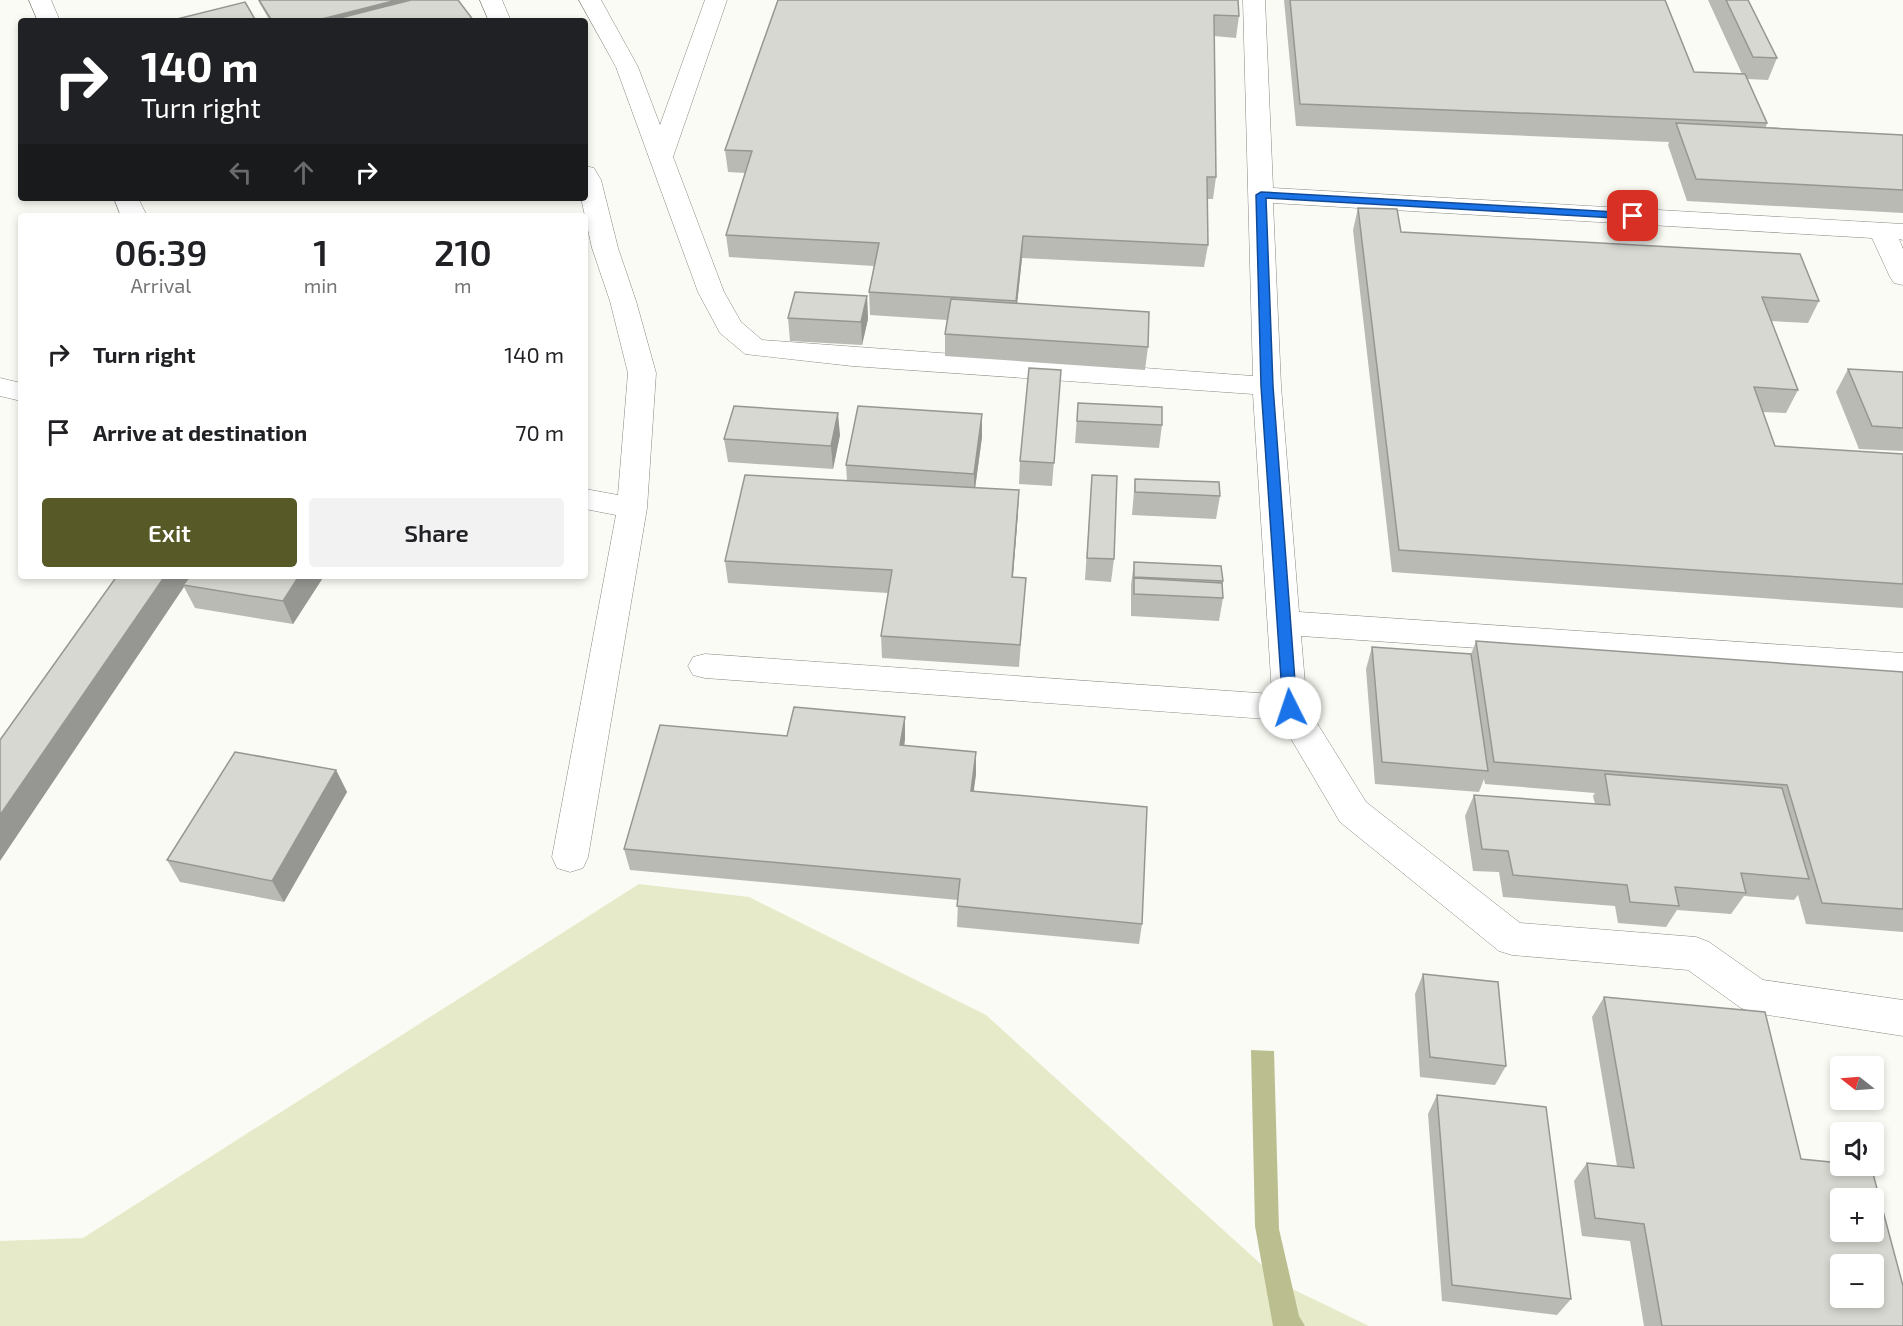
<!DOCTYPE html>
<html lang="en">
<head>
<meta charset="utf-8">
<style>
  body { margin:0; font-family:"Exo 2",sans-serif; background:#f2f2f2; color:#202124; height:100vh; display:flex; flex-direction:column; font-size:22px; white-space:nowrap }
  * { box-sizing:border-box; margin:0 }
  p { font-size:20px; color:#757577 }
  .icon { flex:none; width:33px; height:33px; fill:none; stroke:currentColor; stroke-width:2; stroke-linecap:round; stroke-linejoin:round }
  .map { position:relative; flex:1; overflow:hidden }
  .details { position:absolute; left:18px; top:213px; width:570px; height:366px; display:flex; flex-direction:column; background:#fff; border-radius:6px; box-shadow:0 3px 9px #0003 }
  .details>* { flex:none }
  .top-card { position:absolute; left:18px; top:18px; width:570px; height:183px; border-radius:6px; box-shadow:0 3px 9px #0003; background:#202124; color:#fff; overflow:hidden }
  .needle { width:39px; rotate:287deg }
  .controls { position:absolute; left:1830px; top:1056px; display:grid; gap:12px }
  .controls a { display:grid; place-items:center; width:54px; height:54px; border-radius:6px; background:#fff; box-shadow:0 3px 9px #0003; font-size:30px }
  .pin { position:absolute; display:grid; place-items:center; width:51px; height:51px; color:#fff; margin:-26px; border-radius:12px; box-shadow:0 3px 9px #0006 }
  .me { position:absolute; width:66px; margin:-33px; rotate:356deg; stroke-linejoin:round; filter:drop-shadow(0 0 4px #0008) }
  .turn { display:flex; align-items:center; gap:21px; height:126px; padding:0 24px; font-size:27px }
  .turn .icon { width:78px; height:78px; stroke-width:2.5 }
  .turn b { display:block; font-size:42px; line-height:51px }
  .lanes { display:flex; align-items:center; height:57px; padding:0 24px; background:#0003; justify-content:center; gap:30px; direction:ltr }
  .lanes .off { opacity:.35 }
  .eta { display:flex; justify-content:space-evenly; align-items:center; height:102px; text-align:center }
  .eta b { font-size:36px; font-weight:600; line-height:42px }
  .button { display:flex; gap:12px; margin-top:auto; padding:12px 24px }
  .button a { flex:1; height:69px; border-radius:6px; background:#575926; color:#fff; font-size:24px; font-weight:600; line-height:69px; text-align:center }
  .button a+a { background:#f2f2f2; color:#202124 }
  ul { padding:0; list-style:none }
  li { display:flex; align-items:center; gap:18px; height:78px; padding:0 24px }
  li div { flex:1 }
  li b { display:block; font-size:22px }
  li em { font-style:normal }
  .map>svg:first-child { display:block }
  .green { fill:#e7eac8 }
  .water { fill:#bbbe8f }
  .lines { fill:none; stroke-linecap:round; stroke-linejoin:round }
  .minor-casing { stroke:#878881; stroke-width:1 }
  .minor { fill:#fff; fill-rule:evenodd }
  .wall { fill:#b9bab4 }
  .shaded-wall { fill:#969792 }
  .building { fill:#d7d8d1; stroke:#969792; stroke-width:1.5; fill-rule:evenodd }
  .route { fill:#1a73e8; stroke:#114b97; stroke-width:1.5 }
</style>
</head>
<body>
<div class="map">
<svg width="1903" height="1326" viewBox="0 0 1903 1326">
  <rect width="100%" height="100%" fill="#fafbf4"/>
  <path class="green" d="M639,884L749,897L986,1015L1284,1285L1369,1326H0V1241L83,1238Z"/>
  <path class="water" d="M1251,1050L1274,1051L1279,1229L1299,1316L1305,1326H1273L1255,1226Z"/>
  <g class="lines">
    <defs>
      <g id="minor">
        <path d="M29,0H51L60,21H38Z"/>
        <path d="M480,0H502L511,21H489Z"/>
        <path d="M579,0H601L638,67L660,125L705,0H727L673,157L724,292L741,322L762,340L1253,376L1243,0H1265L1273,188L1903,224V240L1899,239L1903,249V285L1894,283L1890,277L1872,238L1273,203L1281,386L1299,612L1903,653V677L1301,636L1307,707L1366,802L1520,923L1696,937L1709,942L1763,980L1903,1000V1036L1755,1013L1741,1008L1688,970L1512,955L1499,951L1340,822L1280,720L705,678L693,675L688,666L693,657L705,654L1272,694L1253,394L852,366L745,354L720,333L698,292L616,67Z"/>
        <path d="M585,166L594,168L601,180L618,248L636,301L656,373L647,508L588,857L583,868L570,872L557,868L552,857L616,515L585,509V489L618,495L628,373L610,301L592,248L581,198H585Z"/>
        <path d="M114,198H138L147,216H121Z"/>
        <path d="M0,378L21,383V401L0,396Z"/>
      </g>
    </defs>
    <use href="#minor" class="minor-casing"/>
    <use href="#minor" class="minor"/>
  </g>
  <g class="wall">
    <path d="M258,0H458L474,21H270L260,4Z"/>
    <path d="M778,0L1239,16L1236,38L1214,36L1216,177L1213,199H1207L1208,245L1204,267L1022,258L1017,303L1148,347L1145,370L945,356V334L947,320L870,315L869,292L874,266L729,257L726,235L745,173L728,172L725,150Z"/>
    <path d="M1284,0H1665L1694,72L1742,74L1708,0H1748L1777,58L1768,80L1747,79L1767,123L1766,127L1903,135V213L1687,201L1668,145L1669,142L1296,126Z"/>
    <path d="M1358,208L1401,232L1819,301L1808,323L1771,321L1798,390L1786,413L1763,412L1775,446L1903,454V608L1392,572L1353,230Z"/>
    <path d="M867,296L868,319L862,345L790,341L788,318Z"/>
    <path d="M1848,369L1903,372V451L1859,449L1836,392Z"/>
    <path d="M1061,370L1052,486L1019,484L1020,461Z"/>
    <path d="M1078,403L1162,425L1159,448L1075,443Z"/>
    <path d="M982,414V437L975,488L1018,513L1013,577L1026,578L1019,667L882,658L881,636L888,593L728,583L725,561L847,481L846,465Z"/>
    <path d="M840,435L833,469L728,462L724,439Z"/>
    <path d="M1092,475L1114,559L1111,582L1085,580Z"/>
    <path d="M1135,479L1220,496L1216,519L1132,515Z"/>
    <path d="M1134,562L1223,581V598L1219,621L1131,616V585Z"/>
    <path d="M117,576H324L293,624L195,608L184,587Z"/>
    <path d="M1476,641L1903,672V932L1806,924L1798,895L1794,900L1744,896L1731,914L1677,910L1666,927L1618,923L1615,906L1503,897L1499,872L1473,871L1465,816L1474,795L1595,804L1593,796L1595,793L1485,784L1484,779L1479,792L1375,784L1366,669L1372,647L1471,654Z"/>
    <path d="M905,717V739L904,746L976,752V774L973,791L1142,924L1139,944L957,927L958,900L630,870L624,849L787,736Z"/>
    <path d="M336,770L347,792L284,902L180,882L167,860Z"/>
    <path d="M1423,974L1506,1066L1495,1085L1420,1077L1415,994Z"/>
    <path d="M1604,997L1801,1159L1903,1326H1644L1630,1241L1582,1236L1574,1181L1587,1163L1617,1166L1592,1017Z"/>
    <path d="M1437,1095L1571,1299L1557,1315L1442,1301L1428,1114Z"/>
  </g>
  <g class="shaded-wall">
    <path d="M397,0H429L346,21H314Z"/>
    <path d="M1023,236L1022,258L1015,324L1016,301Z"/>
    <path d="M867,296L868,319L862,345L861,322Z"/>
    <path d="M838,413L840,435L833,469L831,446Z"/>
    <path d="M982,414V437L974,496V474Z"/>
    <path d="M1019,490L1018,513L1011,600L1012,577Z"/>
    <path d="M165,576H192L183,585L184,587L0,861V815Z"/>
    <path d="M299,576H324L293,624L283,601Z"/>
    <path d="M905,717V739L901,767L900,745Z"/>
    <path d="M976,752V774L971,813V791Z"/>
    <path d="M336,770L347,792L284,902L272,881Z"/>
  </g>
  <g class="building">
    <path d="M259,0H397L314,21H272Z"/>
    <path d="M411,0H458L474,21H328Z"/>
    <path d="M778,0H1238L1239,16L1214,15L1216,177H1207L1208,245L1023,236L1016,301L869,292L879,243L726,235L752,151L725,150Z"/>
    <path d="M1290,0H1665L1694,72L1745,74L1767,123L1300,104Z"/>
    <path d="M1726,0H1748L1777,58L1753,57Z"/>
    <path d="M245,2L256,21H169Z"/>
    <path d="M1676,123L1903,135V190L1696,179Z"/>
    <path d="M1358,208L1397,209L1401,232L1800,254L1819,301L1762,297L1798,390L1754,387L1775,446L1903,454V584L1399,550Z"/>
    <path d="M795,292L867,296L861,322L788,318Z"/>
    <path d="M951,299L1149,312L1148,347L945,334Z"/>
    <path d="M1029,368L1061,370L1054,463L1020,461Z"/>
    <path d="M1848,369L1903,372V428L1872,426Z"/>
    <path d="M1078,403L1162,407V425L1077,421Z"/>
    <path d="M734,406L838,413L831,446L724,439Z"/>
    <path d="M858,406L982,414L974,474L846,465Z"/>
    <path d="M745,475L1019,490L1012,577L1026,578L1020,645L881,636L892,570L725,561Z"/>
    <path d="M1092,475L1117,476L1114,559L1087,558Z"/>
    <path d="M1135,479L1219,482L1220,496L1135,492Z"/>
    <path d="M1134,562L1221,566L1223,581L1134,577Z"/>
    <path d="M117,576H165L0,815V740Z"/>
    <path d="M190,576H299L283,601L183,585Z"/>
    <path d="M1134,578L1222,583L1223,598L1134,594Z"/>
    <path d="M1476,641L1903,672V909L1822,903L1787,785L1494,762Z"/>
    <path d="M1372,647L1471,654L1488,771L1382,762Z"/>
    <path d="M794,707L905,717L900,745L976,752L971,791L1147,807L1142,924L957,906L960,879L624,849L660,725L787,736Z"/>
    <path d="M235,752L336,770L272,881L167,860Z"/>
    <path d="M1605,774L1782,788L1809,879L1741,873L1746,893L1675,887L1679,906L1630,902L1627,885L1513,875L1508,851L1482,849L1474,795L1610,805Z"/>
    <path d="M1423,974L1498,982L1506,1066L1430,1057Z"/>
    <path d="M1604,997L1765,1012L1801,1159L1840,1163V1166H1871L1903,1286V1326H1662L1644,1224L1595,1218L1587,1163L1634,1168ZM1840,1198H1874V1232H1840ZM1840,1264H1874V1298H1840Z"/>
    <path d="M1437,1095L1546,1107L1571,1299L1452,1285Z"/>
  </g>
  <path class="route" d="M1261,192L1633,213L1638,216L1633,219L1266,198L1273,386L1297,708L1290,714L1283,708L1261,386L1256,195Z"/>
</svg>
<div class="controls">
<a><svg class="needle" viewBox="-14 -14 28 28"><path d="M0-13l5 13h-10z" fill="#e53935"/><path d="M0 13l5-13h-10z" fill="#757577"/></svg></a>
<a><svg class="icon" aria-label="sound" viewBox="0 0 24 24"><path d="M4 9h4l5-4v14l-5-4H4zM17 9q2 3 0 6"/></svg></a>
<a>+</a>
<a>−</a>
</div>
<div class="pin" style="left:1633px;top:216px;background:#d93025"><svg class="icon" aria-label="arrive" viewBox="0 0 24 24"><path d="M6 21V4h12l-3 4 3 4H6"/></svg></div>
<svg class="me" style="left:1290px;top:708px" viewBox="-20 -20 40 40"><circle r="19" fill="#fff"/><path d="M0-13L10 11 0 6-10 11z" fill="#1a73e8"/></svg>
<div class="top-card">
<div class="turn"><svg class="icon" aria-label="right" viewBox="0 0 24 24"><path d="M7 20v-9h11M14 6l5 5-5 5"/></svg><div><b>140 m</b>Turn right</div></div>
<div class="lanes"><svg class="icon off" aria-label="left" viewBox="0 0 24 24"><path d="M17 20v-9H6M10 6l-5 5 5 5"/></svg><svg class="icon off" aria-label="ahead" viewBox="0 0 24 24"><path d="M12 20V5M6 11l6-6 6 6"/></svg><svg class="icon" aria-label="right" viewBox="0 0 24 24"><path d="M7 20v-9h11M14 6l5 5-5 5"/></svg></div>
</div>
<section class="details">
<div class="eta">
<div><b>06:39</b><p>Arrival</p></div>
<div><b>1</b><p>min</p></div>
<div><b>210</b><p>m</p></div>
</div>
<ul>
<li><svg class="icon" aria-label="right" viewBox="0 0 24 24"><path d="M7 20v-9h11M14 6l5 5-5 5"/></svg><div><b>Turn right</b></div><em>140 m</em></li>
<li><svg class="icon" aria-label="arrive" viewBox="0 0 24 24"><path d="M6 21V4h12l-3 4 3 4H6"/></svg><div><b>Arrive at destination</b></div><em>70 m</em></li>
</ul>
<div class="button"><a>Exit</a><a>Share</a></div>
</section>
</div>
</body>
</html>
